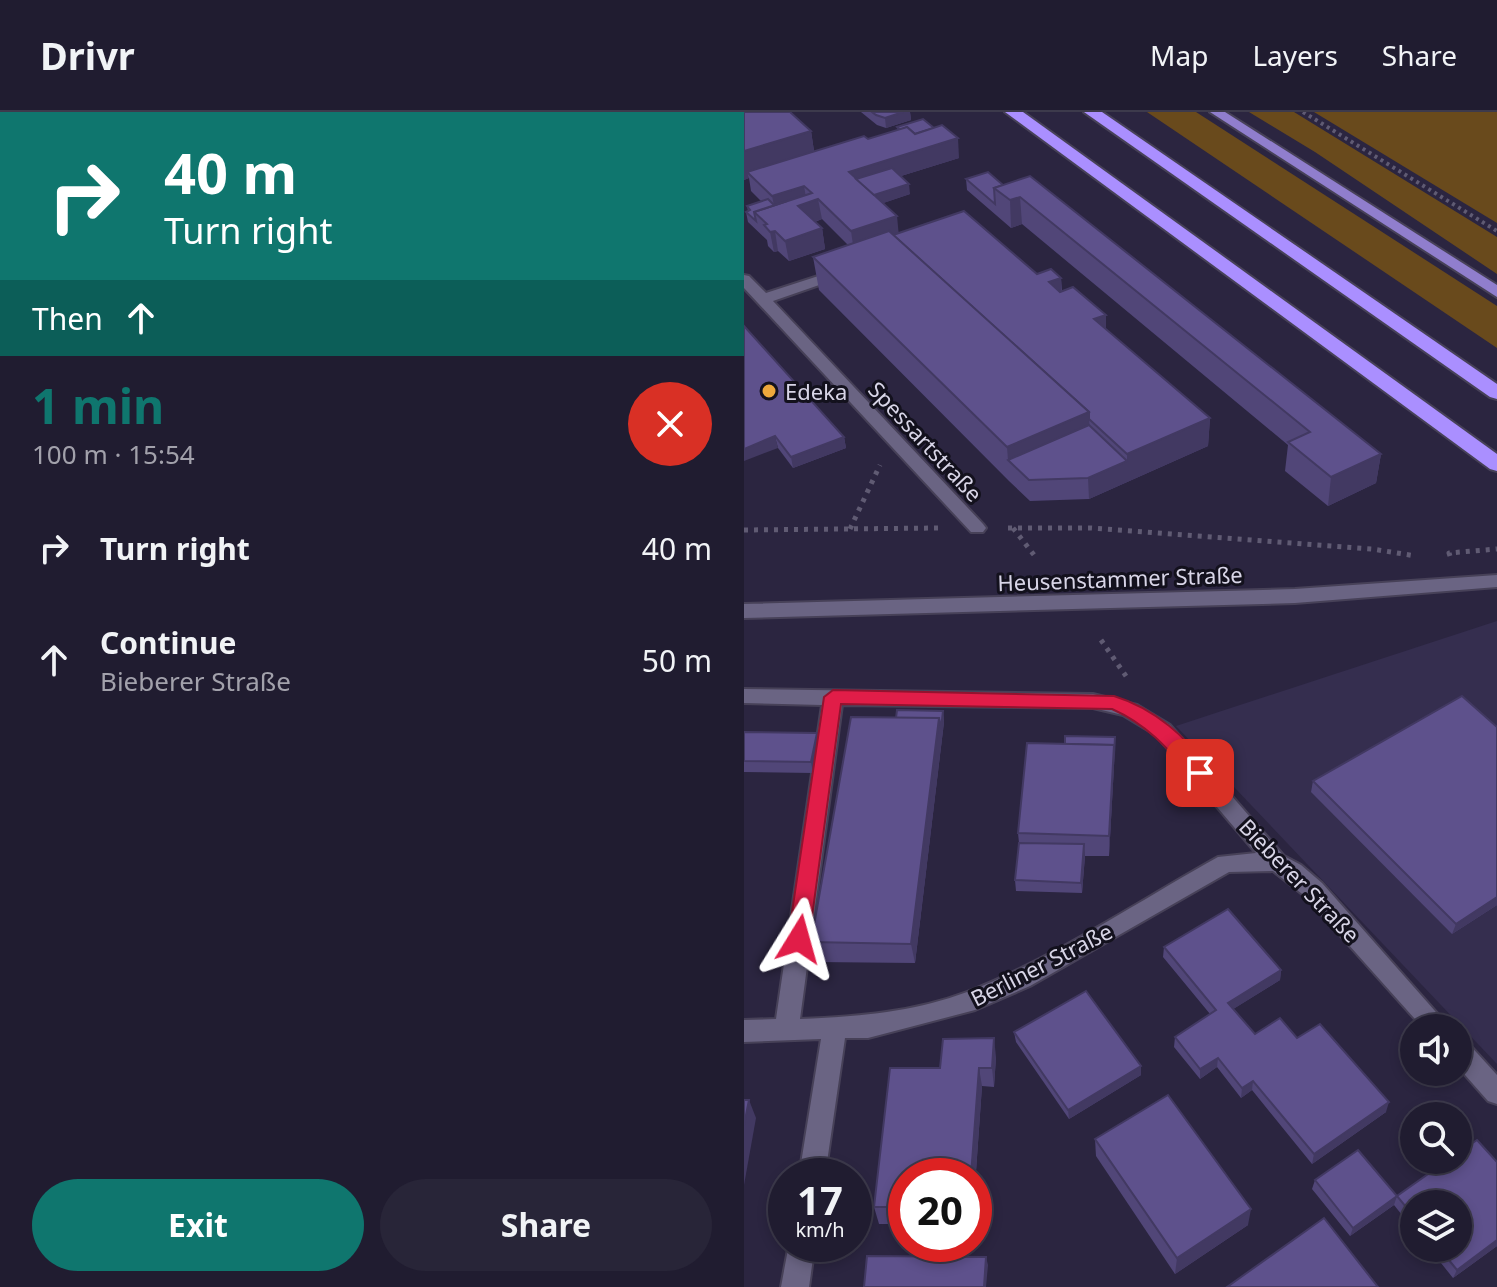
<!DOCTYPE html>
<html lang="en">
<head>
<meta charset="utf-8">
<style>
  body { margin:0; font-family:"Noto Sans",sans-serif; background:#282538; color:#f1f3f6; height:100vh; display:flex; flex-direction:column; font-size:30px; white-space:nowrap }
  * { box-sizing:border-box; margin:0 }
  p { font-size:26px; color:#a2a1ab }
  .icon { flex:none; width:44px; height:44px; fill:none; stroke:currentColor; stroke-width:2; stroke-linecap:round; stroke-linejoin:round }
  .map { position:relative; flex:1; overflow:hidden }
  .panel { display:flex; flex-direction:column; background:#201c30; width:744px }
  .panel>* { flex:none }
  .top-card { background:#0f766e; color:#fff; overflow:hidden }
  .controls { position:absolute; left:656px; top:902px; display:grid; gap:16px }
  .controls a { display:grid; place-items:center; width:72px; height:72px; border-radius:50%; background:#201c30; box-shadow:0 4px 12px #0003,0 0 0 2px #3d3a4c; font-size:40px }
  .speed { position:absolute; left:24px; top:1046px; display:flex; gap:16px; font-size:40px; font-weight:700; text-align:center }
  .speed>* { display:grid; place-content:center; width:104px; height:104px; border-radius:50%; background:#201c30; box-shadow:0 4px 12px #0003,0 0 0 2px #3d3a4c; line-height:1 }
  .speed small { font-size:20px; font-weight:400 }
  .speed .limit { border:12px solid #d22; background:#fff; color:#111 }
  .pin { position:absolute; display:grid; place-items:center; width:68px; height:68px; color:#fff; margin:-34px; border-radius:16px; box-shadow:0 4px 12px #0006 }
  .me { position:absolute; width:88px; margin:-44px; rotate:8deg; stroke-linejoin:round; filter:drop-shadow(0 0 6px #0008) }
  .turn { display:flex; align-items:center; gap:28px; height:168px; padding:0 32px; font-size:36px }
  .turn .icon { width:104px; height:104px; stroke-width:2.5 }
  .turn b { display:block; font-size:56px; line-height:68px }
  .then { display:flex; align-items:center; height:76px; padding:0 32px; background:#0003; gap:16px; font-size:30px }
  .round { display:grid; place-items:center; flex:none; width:84px; height:84px; border-radius:42px; background:#282538 }
  .overview { display:flex; align-items:center; justify-content:space-between; height:136px; padding:0 32px }
  h1 { font-size:48px; font-weight:700; line-height:60px; color:#0f766e }
  .primary-button { display:flex; gap:16px; margin-top:auto; padding:16px 32px }
  .primary-button a { flex:1; height:92px; border-radius:48px; background:#0f766e; color:#fff; font-size:32px; font-weight:700; line-height:92px; text-align:center }
  .primary-button a+a { background:#282538; color:#f1f3f6 }
  ul { padding:0; list-style:none }
  li { display:flex; align-items:center; gap:24px; height:112px; padding:0 32px }
  li div { flex:1 }
  li b { display:block; font-size:30px }
  li em { font-style:normal }
  header { display:flex; align-items:center; gap:48px; box-sizing:border-box; height:112px; padding:0 40px; background:#201c30; border-bottom:2px solid #3d3a4c }
  header strong { font-size:38px }
  nav { display:flex; gap:44px; margin-inline-start:auto; font-size:28px }
  main { display:flex; flex:1; min-height:0 }
  .map>svg:first-child { display:block }
  .built { fill:#352e4f }
  .green { fill:#694a1c }
  .lines { fill:none; stroke-linecap:round; stroke-linejoin:round }
  .minor-casing { stroke:#474158; stroke-width:4 }
  .major-casing { stroke:#474158; stroke-width:4 }
  .highway-casing { stroke:#474158; stroke-width:4 }
  .path-far1 { stroke:#605b73; stroke-width:4; stroke-dasharray:3 4; stroke-linecap:butt }
  .path { stroke:#605b73; stroke-width:5; stroke-dasharray:4 6; stroke-linecap:butt }
  .minor { fill:#6a6483; fill-rule:evenodd }
  .major { fill:#907ecd; fill-rule:evenodd }
  .highway { fill:#aa8fff; fill-rule:evenodd }
  .wall { fill:#514678 }
  .shaded-wall { fill:#423962 }
  .building { fill:#5e518c; stroke:#423962; stroke-width:2 }
  .route { fill:#e11d48; stroke:#92132f; stroke-width:2 }
  .poi-dot { fill:#eda83c; stroke:#13111d; stroke-width:3 }
  .labels { text-anchor:middle; dominant-baseline:central; stroke-width:6; stroke-linejoin:round; paint-order:stroke }
  .poi-label { font-size:22px; fill:#d8d5e7; stroke:#13111d; text-anchor:start }
  .street-label { font-size:22px; fill:#d8d5e7; stroke:#13111d }
</style>
</head>
<body>
<header>
<strong>Drivr</strong>
<nav><a>Map</a><a>Layers</a><a>Share</a></nav>
</header>
<main>
<section class="panel">
<div class="top-card">
<div class="turn"><svg class="icon" aria-label="right" viewBox="0 0 24 24"><path d="M7 20v-9h11M14 6l5 5-5 5"/></svg><div><b>40 m</b>Turn right</div></div>
<div class="then">Then<svg class="icon" aria-label="ahead" viewBox="0 0 24 24"><path d="M12 20V5M6 11l6-6 6 6"/></svg></div>
</div>
<div class="overview"><div><h1>1 min</h1><p>100 m · 15:54</p></div><a class="round" style="background:#d93025;color:#fff"><svg class="icon" aria-label="close" viewBox="0 0 24 24"><path d="M6 6l12 12M18 6L6 18"/></svg></a></div>
<ul>
<li><svg class="icon" aria-label="right" viewBox="0 0 24 24"><path d="M7 20v-9h11M14 6l5 5-5 5"/></svg><div><b>Turn right</b></div><em>40 m</em></li>
<li><svg class="icon" aria-label="ahead" viewBox="0 0 24 24"><path d="M12 20V5M6 11l6-6 6 6"/></svg><div><b>Continue</b><p>Bieberer Straße</p></div><em>50 m</em></li>
</ul>
<div class="primary-button"><a>Exit</a><a>Share</a></div>
</section>
<div class="map">
<svg width="753" height="1175" viewBox="0 0 753 1175">
  <rect width="100%" height="100%" fill="#2b2540"/>
  <path class="built" d="M753,509V952L432,614Z"/>
  <g class="green">
    <path d="M403,0H452L753,194V236Z"/>
    <path d="M505,0H550L753,125V162L571,40Z"/>
    <path d="M570,0H753V111Z"/>
  </g>
  <g class="lines">
    <defs>
      <g id="minor">
        <path d="M99,156L104,157V163L29,189L239,412L242,416L239,420H227L0,176V163L5,164L22,181Z"/>
        <path d="M753,463V475L551,491L0,506V492L551,477Z"/>
        <path d="M0,577L349,582L393,593L426,613L540,744L557,753L578,771L706,916H679L562,785L529,759L485,760L286,874L231,898L124,926H101L81,1064H55L77,927L0,930V908L32,907L78,593L0,591ZM98,593L349,596L379,603L412,623L512,741L474,745C395,789 307,848 223,880C170,900 112,905 56,907Z"/>
        <path d="M714,927L723,930L753,963V992L744,989L714,955Z"/>
        <path d="M45,1132H71L65,1175H37Z"/>
      </g>
      <path id="major" d="M466,0H481L753,173V185Z"/>
      <g id="highway">
        <path d="M261,0H279L753,342V359L746,357Z"/>
        <path d="M340,0H358L753,272V287L746,285Z"/>
      </g>
    </defs>
    <use href="#minor" class="minor-casing"/>
    <use href="#major" class="major-casing"/>
    <use href="#highway" class="highway-casing"/>
    <path class="path-far1" d="M559,0L753,119"/>
    <g class="path">
      <path d="M264,416H347L628,437L672,444"/>
      <path d="M269,416L290,443"/>
      <path d="M106,417L136,353"/>
      <path d="M0,418L194,416"/>
      <path d="M706,444L705,441L753,437"/>
      <path d="M357,528L384,567"/>
    </g>
    <use href="#minor" class="minor"/>
    <use href="#major" class="major"/>
    <use href="#highway" class="highway"/>
  </g>
  <g class="wall">
    <path d="M0,0L67,19L70,39L124,27L154,18L153,15L215,46L157,64L166,82L139,91L155,121L293,162L317,166L318,179L466,306L464,334L345,387L286,389L265,369L75,178L69,145L104,133L78,107L71,110L78,116L81,137L45,149L34,139L30,140L24,134L23,128L4,110L2,100L4,99L3,94L18,90L7,79L5,66L0,68Z"/>
    <path d="M117,0H166L167,8L142,16L133,13Z"/>
    <path d="M222,67L259,73L637,342L632,371L584,394L541,359L544,333L278,112L267,116L223,78Z"/>
    <path d="M0,214L100,325L102,336L49,356L34,336Z"/>
    <path d="M199,599L200,610L171,851L73,850L67,830L152,606Z"/>
    <path d="M0,620L73,621L75,632L69,661L0,660Z"/>
    <path d="M371,636L365,744H341L338,781L272,779L271,768L275,731L274,721Z"/>
    <path d="M569,669L753,793L708,822L567,680Z"/>
    <path d="M420,835L537,858L536,868L489,897L511,922L553,926L642,1000L568,1052L508,978L497,986L473,955L456,967L430,935L431,925L466,902L419,845Z"/>
    <path d="M270,920L397,954V963L325,1007L272,930Z"/>
    <path d="M252,945L250,975L238,974L230,1088V1064H162V1112H135L130,1095L196,956Z"/>
    <path d="M351,1027L504,1113L431,1162L352,1044Z"/>
    <path d="M753,1050V1134L709,1166L685,1136H714L670,1092V1118L650,1093L606,1124L568,1077L571,1068L653,1084Z"/>
  </g>
  <g class="shaded-wall">
    <path d="M159,0H166L167,8L142,16L141,6Z"/>
    <path d="M67,19L71,46L3,60L5,66L0,68V39Z"/>
    <path d="M214,26L215,46L115,77L105,60Z"/>
    <path d="M165,72L166,82L125,96L123,85Z"/>
    <path d="M60,74L63,91L74,87L78,107L58,114L32,103L28,84Z"/>
    <path d="M276,85L278,112L267,116L266,88Z"/>
    <path d="M153,104L155,125L110,140L107,119Z"/>
    <path d="M78,116L81,137L45,149L41,129Z"/>
    <path d="M31,119L34,139L30,140L26,120Z"/>
    <path d="M317,166L318,194L305,170Z"/>
    <path d="M362,203V231L350,207Z"/>
    <path d="M345,300L346,334L264,348L263,335Z"/>
    <path d="M466,306L464,334L345,387L344,366L383,349V342Z"/>
    <path d="M31,324L34,336L0,349V337Z"/>
    <path d="M100,325L102,336L49,356L47,345Z"/>
    <path d="M637,342L632,371L584,394L587,365Z"/>
    <path d="M199,599L200,610L171,851L167,832L195,606Z"/>
    <path d="M73,621L75,632L69,661L67,650Z"/>
    <path d="M371,625V636L365,744V724Z"/>
    <path d="M340,732L341,743L338,781L337,771Z"/>
    <path d="M753,785V793L708,822L712,812Z"/>
    <path d="M537,858L536,868L483,901L484,891Z"/>
    <path d="M250,926L252,945L250,975L248,956Z"/>
    <path d="M474,946L473,955L456,967V957Z"/>
    <path d="M397,954V963L325,1007L324,998Z"/>
    <path d="M235,956L238,974L230,1088V1064H227Z"/>
    <path d="M509,969L508,978L497,986L498,976Z"/>
    <path d="M5,988L12,1006L0,1073V1013Z"/>
    <path d="M645,990L642,1000L568,1052L570,1042Z"/>
    <path d="M653,1084L650,1093L606,1124L609,1116Z"/>
    <path d="M507,1097L504,1113L431,1162L433,1146Z"/>
    <path d="M753,1128V1134L709,1166L713,1158Z"/>
    <path d="M242,1145L244,1153L242,1175H240Z"/>
  </g>
  <g class="building">
    <path d="M0,0H46L67,19L0,39Z"/>
    <path d="M128,0H159L141,6L132,3Z"/>
    <path d="M179,7L190,16L171,22L163,15L156,18L153,15Z"/>
    <path d="M198,13L214,26L105,60L153,104L107,119L74,87L54,94L78,116L41,129L31,119L26,120L20,113L23,112L10,100L68,81L60,74L28,84L3,60L120,24L124,27L163,15L171,22Z"/>
    <path d="M148,56L165,72L130,83L112,67Z"/>
    <path d="M244,60L259,73L250,76L251,92L222,67Z"/>
    <path d="M286,64L637,342L587,365L544,330L566,320L276,85L266,88L250,76Z"/>
    <path d="M24,87L30,93L43,89L10,100L12,109L2,100L6,98L3,94Z"/>
    <path d="M220,99L293,162L307,157L317,166L305,170L316,180L329,175L362,203L350,207L466,306L383,342L345,307V300L149,123Z"/>
    <path d="M145,119L345,300L263,335L69,145Z"/>
    <path d="M0,214L100,325L47,345L31,324L0,337Z"/>
    <path d="M345,313L383,349L344,366L285,368L264,348Z"/>
    <path d="M718,584L753,615V785L712,812L569,669Z"/>
    <path d="M153,598L199,599L197,616L195,606H152Z"/>
    <path d="M107,605L195,606L167,832L67,830Z"/>
    <path d="M0,620L73,621L67,650L0,649Z"/>
    <path d="M321,624L371,625L370,643V633L321,632Z"/>
    <path d="M283,631L370,633L365,724L274,721Z"/>
    <path d="M275,731L340,732L337,771L271,768Z"/>
    <path d="M484,797L537,858L484,891L511,922L536,906L553,926L576,912L645,990L570,1042L509,969L498,976L474,946L456,957L431,925L472,898L420,835Z"/>
    <path d="M342,879L397,954L324,998L270,920Z"/>
    <path d="M250,926L248,956H235L227,1064H162V1095H130L146,956H196L199,927Z"/>
    <path d="M424,983L507,1097L433,1146L351,1027Z"/>
    <path d="M0,988H5L0,1013Z"/>
    <path d="M733,1028L753,1050V1128L713,1158L695,1136H714V1092H670V1105L653,1084L704,1048H714V1041Z"/>
    <path d="M614,1038L653,1084L609,1116L571,1068Z"/>
    <path d="M580,1106L634,1175H483Z"/>
    <path d="M123,1144L242,1145L240,1175H120Z"/>
  </g>
  <path class="route" d="M89,578L370,584C409,596 445,625 466,661L463,666H449C424,637 404,613 368,597L97,592L65,827L62,833L55,836L47,833L44,827L80,585Z"/>
  <circle class="poi-dot" cx="25" cy="279" r="8"/>
  <g class="labels">
    <g class="poi-label">
      <text x="41" y="279">Edeka</text>
    </g>
    <g class="street-label">
      <text transform="translate(182 329) rotate(47)">Spessartstraße</text>
      <text transform="translate(376 466) rotate(-2)">Heusenstammer Straße</text>
      <text transform="translate(556 768) rotate(46)">Bieberer Straße</text>
      <text transform="translate(297 852) rotate(-27)">Berliner Straße</text>
    </g>
  </g>
</svg>
<div class="controls">
<a><svg class="icon" aria-label="sound" viewBox="0 0 24 24"><path d="M4 9h4l5-4v14l-5-4H4zM17 9q2 3 0 6"/></svg></a>
<a><svg class="icon" aria-label="search" viewBox="0 0 24 24"><circle cx="10" cy="10" r="6"/><path d="M15 15l6 6"/></svg></a>
<a><svg class="icon" aria-label="layers" viewBox="0 0 24 24"><path d="M12 4l9 5-9 5-9-5zM3 14l9 5 9-5"/></svg></a>
</div>
<div class="speed"><div>17<small>km/h</small></div><div class="limit">20</div></div>
<div class="pin" style="left:456px;top:661px;background:#d93025"><svg class="icon" aria-label="arrive" viewBox="0 0 24 24"><path d="M6 21V4h12l-3 4 3 4H6"/></svg></div>
<svg class="me" style="left:55px;top:827px" viewBox="-20 -20 40 40"><path d="M0-17L14 15 0 8-14 15z" fill="#e11d48" stroke="#fff" stroke-width="4"/></svg>
</div>
</main>
</body>
</html>
